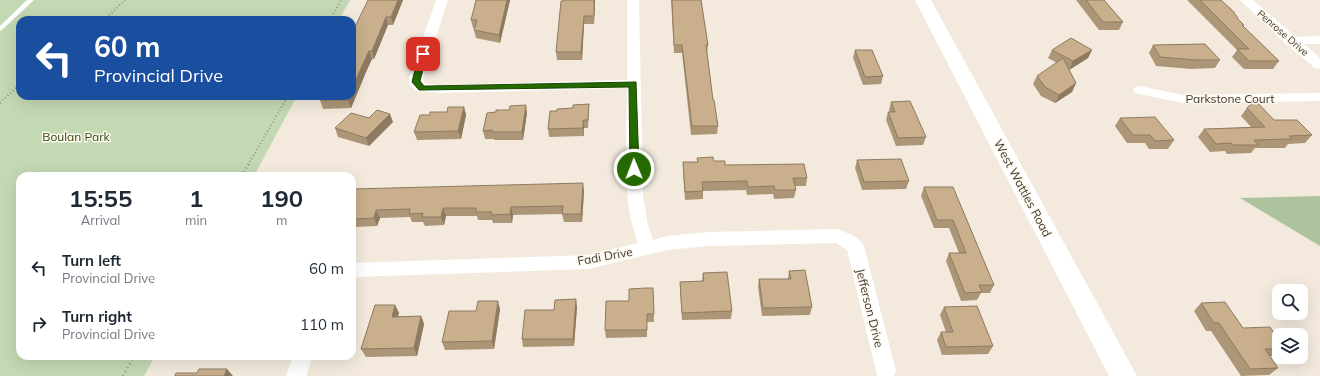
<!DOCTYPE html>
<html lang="en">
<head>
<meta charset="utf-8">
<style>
  body { margin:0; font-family:Mulish,sans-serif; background:#f6f6f7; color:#1f2937; height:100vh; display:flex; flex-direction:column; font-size:15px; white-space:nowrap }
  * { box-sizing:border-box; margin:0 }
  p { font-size:13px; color:#747a83 }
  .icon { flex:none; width:22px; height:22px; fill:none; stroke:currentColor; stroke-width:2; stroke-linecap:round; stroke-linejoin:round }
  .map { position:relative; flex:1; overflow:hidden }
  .panel { position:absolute; left:16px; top:172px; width:340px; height:188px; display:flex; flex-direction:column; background:#fff; border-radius:12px; box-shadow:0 4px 16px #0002 }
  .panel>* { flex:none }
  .banner { position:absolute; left:16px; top:16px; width:340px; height:84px; border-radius:12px; box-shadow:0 4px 16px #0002; background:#1a4fa0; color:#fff; overflow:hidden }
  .tools { position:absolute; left:1272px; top:284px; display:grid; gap:8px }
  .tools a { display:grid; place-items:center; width:36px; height:36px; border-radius:8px; background:#fff; box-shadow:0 4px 16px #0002; font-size:20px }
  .pin { position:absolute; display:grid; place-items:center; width:34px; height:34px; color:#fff; margin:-17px; border-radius:8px; box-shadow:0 2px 6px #0006 }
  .me { position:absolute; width:44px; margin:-22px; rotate:359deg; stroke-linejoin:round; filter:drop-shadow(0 0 3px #0008) }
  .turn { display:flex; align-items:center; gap:14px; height:84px; padding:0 12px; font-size:18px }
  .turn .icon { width:52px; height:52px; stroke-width:2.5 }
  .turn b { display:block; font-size:28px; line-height:34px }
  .eta { display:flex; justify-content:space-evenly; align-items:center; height:68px; text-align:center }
  .eta b { font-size:24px; font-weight:700; line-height:28px }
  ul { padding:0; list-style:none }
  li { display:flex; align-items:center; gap:12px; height:56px; padding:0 12px }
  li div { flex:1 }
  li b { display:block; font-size:15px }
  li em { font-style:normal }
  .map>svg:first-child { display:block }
  .green { fill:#c3d9b4 }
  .forest { fill:#adc39e }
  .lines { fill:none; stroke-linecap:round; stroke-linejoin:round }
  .path-far1 { stroke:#989289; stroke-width:2; stroke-dasharray:1 2.5; stroke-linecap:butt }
  .path { stroke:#989289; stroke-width:2.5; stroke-dasharray:1 3.5; stroke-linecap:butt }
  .lane { fill:#fff; fill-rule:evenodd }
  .street { fill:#fff; fill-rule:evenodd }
  .secondary { fill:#fff; fill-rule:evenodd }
  .wall { fill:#ad9678 }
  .shaded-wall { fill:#8d7a61 }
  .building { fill:#c9af8b; stroke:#8d7a61 }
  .route { fill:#256a01; stroke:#184501 }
  .labels { text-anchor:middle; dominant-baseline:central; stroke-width:3; stroke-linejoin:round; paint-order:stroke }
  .far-street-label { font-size:10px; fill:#3d3934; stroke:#fff8ed }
  .street-label { font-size:12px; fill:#3d3934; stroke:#fff8ed }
  .park-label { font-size:12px; fill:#2c4811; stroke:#fff8ed }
</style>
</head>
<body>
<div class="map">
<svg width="1320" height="376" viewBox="0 0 1320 376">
  <rect width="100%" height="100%" fill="#f3eadd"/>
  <path class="green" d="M0,0H350L339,20H20V96H297L254,176H20V356H155L144,376H0Z"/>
  <path class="forest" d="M1320,196V246L1240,198Z"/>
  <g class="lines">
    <g class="path-far1">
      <path d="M104,20L125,0"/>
      <path d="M330,20L341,0"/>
      <path d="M0,103L20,84"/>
      <path d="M248,165L288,96"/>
    </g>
    <g class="path">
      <path d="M241,176L249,164"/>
      <path d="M123,376L134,356"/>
    </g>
    <path class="lane" d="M27,0H34L2,30L0,31V26Z"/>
    <g class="street">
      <path d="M436,0H448L423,78L425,84L440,85L627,80V0H639L643,195L648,226L653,240L667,236L708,232L837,229C847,233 858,236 864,246L896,371L894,376H878L876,371L847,250L836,243L708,246L667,250L588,269L352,277V263L588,255L638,243C620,195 627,140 627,88L440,93L417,91L410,85L409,78Z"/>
      <path d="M1240,0H1253L1296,37L1320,36V44H1304L1320,58V69L1315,68L1286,44Z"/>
      <path d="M1140,86L1183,95L1320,93V101L1183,103L1135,93L1133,90L1135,87Z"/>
      <path d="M293,356H313L306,376H286Z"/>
    </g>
    <path class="secondary" d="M915,0H931L1137,376H1109Z"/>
  </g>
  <g class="wall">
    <path d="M403,0L393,25H388L374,59H372L366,72L351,108L323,109L320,100L352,33Z"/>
    <path d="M510,0L500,43L476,38L474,30L475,28H473L471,20Z"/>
    <path d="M595,0L594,24H584L582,60H557L556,52Z"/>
    <path d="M671,0H701L708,45L707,53L713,100L718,126L717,134L691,135L682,53H674Z"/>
    <path d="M1076,0H1104L1123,22L1119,30H1099Z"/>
    <path d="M1187,0H1221L1235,13L1234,14L1238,18V19L1244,25L1243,26L1279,61L1273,69H1244L1232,57L1237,50Z"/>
    <path d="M1153,45L1220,60L1215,68L1191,69L1156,66L1149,53Z"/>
    <path d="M855,50L883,76L881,84L863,85L853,58Z"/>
    <path d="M1052,50H1092L1088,58L1069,70L1076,83L1072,92L1055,103L1041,96L1033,84L1037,76L1057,63L1048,58Z"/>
    <path d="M891,102L926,137L923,145L896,146L886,120L888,112H890L889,110Z"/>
    <path d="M589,104V112L588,128H584V136L549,137L548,129L557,111L573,108Z"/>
    <path d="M464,107L466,115L461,139L417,140L414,132L430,115L447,112Z"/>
    <path d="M1247,108L1274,120L1312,135L1305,143L1288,144L1285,148H1255L1251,153L1227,154L1225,151L1210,152L1198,137L1204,129L1251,127L1241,116Z"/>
    <path d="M527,113L523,140H494V139H485L483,131Z"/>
    <path d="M369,118L393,122L369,146L338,137L335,128Z"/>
    <path d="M1120,118L1174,140L1168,149H1149L1145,143H1127L1115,126Z"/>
    <path d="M697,158L714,161L725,165L807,178L806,186H795L796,190L794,198L774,199L773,194L747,195L746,190L703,191V199L685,200L683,170V162H697Z"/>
    <path d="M857,160L909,181L906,189L862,190L855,168Z"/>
    <path d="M924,187H953L994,285L990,293H981L977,300L961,301L946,261L949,253H959L949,228H934L921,196Z"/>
    <path d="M352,189L584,191L582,222H564L562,214L513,215L512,223H493L492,220H478L477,216H446L444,225L425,226L423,222H412L410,217L380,218L377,226L355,227L352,220Z"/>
    <path d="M789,271L812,307L810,315L762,316L758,287L759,279H788Z"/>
    <path d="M703,273L732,311L731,319L682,320L680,290V282L702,281Z"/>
    <path d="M653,288L654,322H647V337L606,338L605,330L629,301Z"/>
    <path d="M1201,303L1243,328L1279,340V354L1276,356H1270L1278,368L1269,375L1241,376L1211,331H1206L1194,311Z"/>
    <path d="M395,305L399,313L398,316H421L424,324L417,356L366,357L361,349Z"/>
    <path d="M577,307L574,346L523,347L522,339L554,310Z"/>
    <path d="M944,307L993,346L988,354L942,355L937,340L941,332H946L940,315Z"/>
    <path d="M500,309L494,349L445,350L442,342L476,311Z"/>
  </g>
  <g class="shaded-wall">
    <path d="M398,0H403L393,25L391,17Z"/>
    <path d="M507,0H510L500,43L499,35Z"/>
    <path d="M594,0H595L594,24Z"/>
    <path d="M584,16V24L582,60L581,52Z"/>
    <path d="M386,17L388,25L374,59L372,51Z"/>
    <path d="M1092,50L1088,58L1069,70L1073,61Z"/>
    <path d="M369,51L372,59L366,72L351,108L348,100L349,96H352V89L363,64Z"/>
    <path d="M1076,83L1072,92L1055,103L1059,95Z"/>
    <path d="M526,105L527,113L523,140L522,132Z"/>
    <path d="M464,107L466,115L461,139L458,131Z"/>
    <path d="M390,114L393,122L369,146L366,138Z"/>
    <path d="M583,120L584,128V136L583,128Z"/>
    <path d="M583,183L584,191L582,222L581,214Z"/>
    <path d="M511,207L513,215L512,223L510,214Z"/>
    <path d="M443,208L446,216L444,225L441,217Z"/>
    <path d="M376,210L380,218L377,226L374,218Z"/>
    <path d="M576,299L577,307L574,346L573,339Z"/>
    <path d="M498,301L500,309L494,349L492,341Z"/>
    <path d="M395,305L399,313L395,324L392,317Z"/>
    <path d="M421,316L424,324L417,356L414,348Z"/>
    <path d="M227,369L233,376H224Z"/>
  </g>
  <g class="building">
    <path d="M368,0H398L391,17H386L372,51H369L363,64L352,89V33Z"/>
    <path d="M476,0H507L499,35L474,30L477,20H471Z"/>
    <path d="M563,0H594V16H584L581,52H556L561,1H563Z"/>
    <path d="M672,0H701L708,45H706L713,100H714L718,126H692L682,45H674Z"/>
    <path d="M1086,0H1104L1123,22H1103Z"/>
    <path d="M1200,0H1221L1235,13H1234L1238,18H1237L1244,25H1242L1279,61H1249L1237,49H1249Z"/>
    <path d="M1071,38L1092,50L1073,61L1052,50Z"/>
    <path d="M1205,44L1220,60H1196L1160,57L1153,45Z"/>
    <path d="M855,50H872L883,76L865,77Z"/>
    <path d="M1063,58L1076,83L1059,95L1045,87L1037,76Z"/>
    <path d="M322,96H349L348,100H320Z"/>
    <path d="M1255,100L1274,120H1297L1312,135L1289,136L1292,139L1254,140L1258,145H1233L1231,143L1216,144L1204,129L1265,127L1247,108Z"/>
    <path d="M910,101L926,137L898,138L888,112H895L891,102Z"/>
    <path d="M589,104L588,120H583V128L548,129L550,111H557V109L573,108V105Z"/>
    <path d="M526,105L522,132H492V130L483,131L487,113L496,112V110H509L510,106Z"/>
    <path d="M448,107H464L458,131L414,132L420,115H430V112H447Z"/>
    <path d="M377,110L390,114L366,138L335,128L351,113L369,118Z"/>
    <path d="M1155,117L1174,140L1155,141L1150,135H1133L1120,118Z"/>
    <path d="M713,157L714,161H725V165L804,164L807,178H793L796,190H775L774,186L748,187L747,181L702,182L703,191L685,192L683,162H698L697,158Z"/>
    <path d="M901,159L909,181L864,182L857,160Z"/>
    <path d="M583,183L581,214H562L563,206L511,207L510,214L491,215L492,212H476V208H443L441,217H422L423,213L409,214L410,209L376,210L374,218L352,219L354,211H352V189Z"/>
    <path d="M924,187H953L994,285H979L982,292L965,293L949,253H966L953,220H937Z"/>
    <path d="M805,270L812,307L763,308L759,279H791L789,271Z"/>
    <path d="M727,272L732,311L682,313L680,282L704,281L703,273Z"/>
    <path d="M646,288H653L654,314H647V330H605L606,301H629V289Z"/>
    <path d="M576,299L573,339H522L525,310H554L555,300Z"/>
    <path d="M478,301H498L492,341L442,342L449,311H476Z"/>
    <path d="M1225,302L1243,328L1270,327L1279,340V349H1265L1278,368L1250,369L1219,323H1214L1201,303Z"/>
    <path d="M375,305H395L392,317L421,316L414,348L361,349Z"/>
    <path d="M977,306L993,346L946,347L941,332H953L944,307Z"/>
    <path d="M199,369H227L224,376H175L176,373H197Z"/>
  </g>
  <path class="route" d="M423,52L427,54L420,81L424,86H428L636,82L639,169L634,172L630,169L629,87L422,90H419L412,82L419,54Z"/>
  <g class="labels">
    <g class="far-street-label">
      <text transform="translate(1283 33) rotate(41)">Penrose Drive</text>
    </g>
    <g class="street-label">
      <text x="1230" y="98">Parkstone Court</text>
      <text transform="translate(1023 188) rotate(62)">West Wattles Road</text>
      <text transform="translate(605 256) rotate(-10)">Fadi Drive</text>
      <text transform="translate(870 308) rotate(76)">Jefferson Drive</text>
    </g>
    <g class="park-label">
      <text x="76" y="136">Boulan Park</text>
    </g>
  </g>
</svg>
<div class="tools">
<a><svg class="icon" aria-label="search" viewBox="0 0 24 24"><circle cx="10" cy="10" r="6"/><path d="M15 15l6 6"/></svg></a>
<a><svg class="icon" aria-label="layers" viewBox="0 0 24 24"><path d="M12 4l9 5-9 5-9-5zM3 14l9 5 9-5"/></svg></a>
</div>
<div class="pin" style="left:423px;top:54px;background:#d93025"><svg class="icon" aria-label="arrive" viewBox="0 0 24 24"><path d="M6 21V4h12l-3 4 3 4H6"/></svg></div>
<svg class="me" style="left:634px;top:169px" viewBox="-20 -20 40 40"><circle r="17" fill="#256a01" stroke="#fff" stroke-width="3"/><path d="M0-11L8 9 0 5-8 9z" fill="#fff"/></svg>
<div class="banner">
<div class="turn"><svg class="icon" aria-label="left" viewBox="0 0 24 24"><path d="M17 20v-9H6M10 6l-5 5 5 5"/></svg><div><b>60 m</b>Provincial Drive</div></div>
</div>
<section class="panel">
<div class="eta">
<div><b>15:55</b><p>Arrival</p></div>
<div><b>1</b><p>min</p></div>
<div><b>190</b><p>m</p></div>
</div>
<ul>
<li><svg class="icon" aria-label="left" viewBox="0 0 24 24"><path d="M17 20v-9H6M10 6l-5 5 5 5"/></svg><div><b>Turn left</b><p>Provincial Drive</p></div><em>60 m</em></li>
<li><svg class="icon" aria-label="right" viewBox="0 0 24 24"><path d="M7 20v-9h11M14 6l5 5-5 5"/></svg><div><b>Turn right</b><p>Provincial Drive</p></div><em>110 m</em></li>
</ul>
</section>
</div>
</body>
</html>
